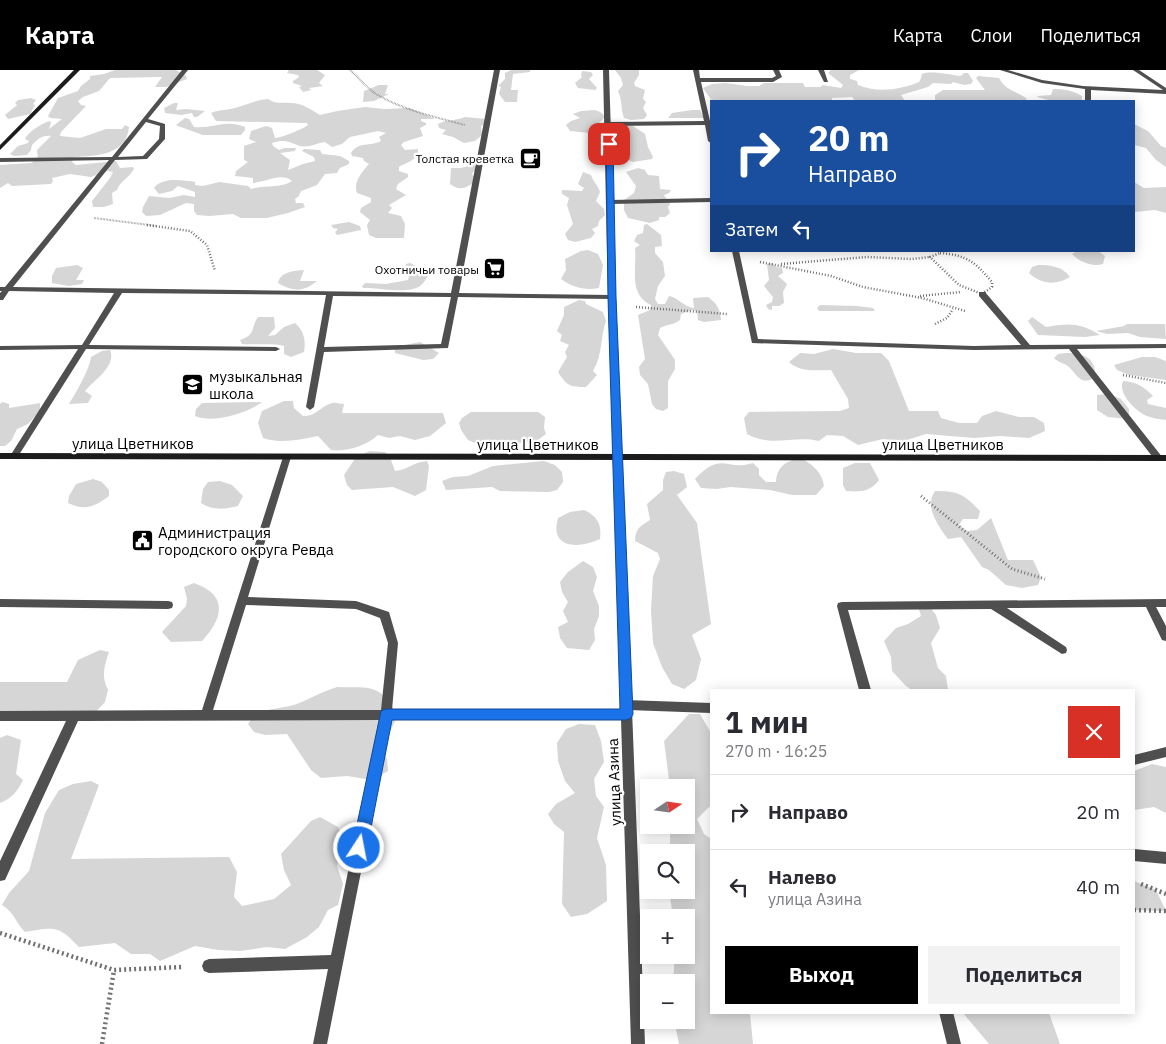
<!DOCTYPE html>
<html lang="ru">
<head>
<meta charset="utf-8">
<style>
  body { margin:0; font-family:"IBM Plex Sans",sans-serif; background:#f2f2f3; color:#2b2b33; height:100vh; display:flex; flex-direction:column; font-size:19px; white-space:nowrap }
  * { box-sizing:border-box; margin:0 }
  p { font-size:16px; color:#7c7c81 }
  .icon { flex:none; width:28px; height:28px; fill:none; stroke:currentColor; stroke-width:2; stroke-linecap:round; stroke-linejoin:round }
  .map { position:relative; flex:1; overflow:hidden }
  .drawer { position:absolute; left:710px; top:619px; width:425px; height:325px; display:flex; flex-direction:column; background:#fff; border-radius:0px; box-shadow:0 2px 12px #0003 }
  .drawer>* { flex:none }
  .hud { position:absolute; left:710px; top:30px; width:425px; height:152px; border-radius:0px; box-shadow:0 2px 12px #0003; background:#1a4fa0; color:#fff; overflow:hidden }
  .needle { width:32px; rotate:77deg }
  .fabs { position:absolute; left:640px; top:709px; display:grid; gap:10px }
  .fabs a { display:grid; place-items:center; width:55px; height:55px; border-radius:0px; background:#fff; box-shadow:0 2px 12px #0003; font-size:25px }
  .pin { position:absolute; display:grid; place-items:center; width:42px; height:42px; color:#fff; margin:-21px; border-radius:10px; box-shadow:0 2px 8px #0006 }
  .me { position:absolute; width:55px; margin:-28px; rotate:11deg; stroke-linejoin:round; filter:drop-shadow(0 0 4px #0008) }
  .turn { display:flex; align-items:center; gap:18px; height:105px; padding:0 15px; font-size:22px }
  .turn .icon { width:65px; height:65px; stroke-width:2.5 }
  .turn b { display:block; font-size:35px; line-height:42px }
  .then { display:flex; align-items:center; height:48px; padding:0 15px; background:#0003; gap:10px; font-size:19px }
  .round { display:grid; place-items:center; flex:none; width:52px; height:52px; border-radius:0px; background:#f2f2f3 }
  .head { display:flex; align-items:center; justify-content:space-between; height:85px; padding:0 15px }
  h1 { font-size:30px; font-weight:800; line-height:38px }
  .action { display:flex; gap:10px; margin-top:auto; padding:10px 15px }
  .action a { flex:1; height:58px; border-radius:0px; background:#000; color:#fff; font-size:20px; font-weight:800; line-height:58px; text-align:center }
  .action a+a { background:#f2f2f3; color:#2b2b33 }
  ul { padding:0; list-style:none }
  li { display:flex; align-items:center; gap:15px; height:75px; padding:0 15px; border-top:1px solid #e1e1e2 }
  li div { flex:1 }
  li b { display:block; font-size:19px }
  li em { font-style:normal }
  header { display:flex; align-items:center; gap:30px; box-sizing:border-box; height:70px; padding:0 25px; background:#000; color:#fff }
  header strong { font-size:24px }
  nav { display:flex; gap:28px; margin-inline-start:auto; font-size:18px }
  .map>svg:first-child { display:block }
  .green { fill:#d6d6d6 }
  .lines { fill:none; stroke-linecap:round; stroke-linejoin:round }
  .path-far3 { stroke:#717171; stroke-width:2; stroke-dasharray:0.5 1; stroke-linecap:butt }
  .path-far2 { stroke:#717171; stroke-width:2.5; stroke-dasharray:1 2; stroke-linecap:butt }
  .path-far1 { stroke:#717171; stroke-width:3; stroke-dasharray:1 2.5; stroke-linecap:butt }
  .path { stroke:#717171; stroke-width:4.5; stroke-dasharray:2 3; stroke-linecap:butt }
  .lane { fill:#4f4f4f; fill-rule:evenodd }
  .street { fill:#4f4f4f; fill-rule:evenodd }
  .secondary { fill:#1c1c1c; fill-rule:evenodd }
  .route { fill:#1a73e8; stroke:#114b97 }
  .labels { text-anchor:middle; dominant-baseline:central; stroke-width:4.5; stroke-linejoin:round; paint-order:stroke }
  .far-poi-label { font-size:12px; fill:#000; stroke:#fff; text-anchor:end }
  .poi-label { font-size:15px; fill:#000; stroke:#fff; text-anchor:start }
  .street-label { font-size:15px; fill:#000; stroke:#fff }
</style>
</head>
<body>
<header>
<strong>Карта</strong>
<nav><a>Карта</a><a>Слои</a><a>Поделиться</a></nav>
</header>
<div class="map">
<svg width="1166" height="974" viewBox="0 0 1166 974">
  <rect width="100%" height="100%" fill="#fff"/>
  <g class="green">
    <path d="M115,0H176L186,6L187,9L166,17H155L162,7L110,8L99,21L83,27L78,31L81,35L86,36L61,62L60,66L80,68L106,59H122L125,55L129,57C127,85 96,86 74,87L72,92L76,95L116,91L120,98L133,97L134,99C130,107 119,112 117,120L112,123L113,134L104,137H93L92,131L110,108L113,102L107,101L91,107L70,104L52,108L53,111L51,114L12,116L8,113L0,118V95L31,93L38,89L37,80L51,66C42,65 38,69 32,75L31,80L27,85L14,86L10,84L18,76L28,73L29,71L25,69C28,62 42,53 50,51L51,53L49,59L62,49L50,48L48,46L58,28L78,21L81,16L90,9V6L104,4Z"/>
    <path d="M289,0H317L325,5L319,13L323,16L309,18L311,20L303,22L299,17L302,16L293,13V11L299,7L298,5L287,3Z"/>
    <path d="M511,0H530V2L513,4L511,20H518L517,32H505L499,24L501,17L498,16L505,9V3Z"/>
    <path d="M615,0H639V5L634,13L635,16L645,20L643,29L646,32L643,38L647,45L644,49L631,50L624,48C620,36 623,33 618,21L623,15L621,8Z"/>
    <path d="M831,0H859L850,5V9L857,11L858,15C877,23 900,20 919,12C921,9 921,7 922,4C930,0 952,5 961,6L964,3H968L973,11L971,14L964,15L953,12L951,14L933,13L928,17L901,25L905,31H855L852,27L832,28V30L830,31H712L703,18L712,14L726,13L747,16H759L764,13H803L805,17H820L823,15L841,18L843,15L828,3Z"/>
    <path d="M582,1L591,2L593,5L589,9L597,18L595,20L578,18L575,13L582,7L581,5Z"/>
    <path d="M978,6L999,8C1005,20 1016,21 1026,28L1027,31H916L935,30V25L943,20H985L976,8Z"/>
    <path d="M379,15H388L385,24H389L374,31L363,32L364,21Z"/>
    <path d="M1053,19C1064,19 1072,20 1082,26V31H1052L1037,27L1038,26L1051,25Z"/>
    <path d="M31,28L36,30L33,34L35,35L30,44L8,49L5,45L17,35L15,33L18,30Z"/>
    <path d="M268,29C279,35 279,32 291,33C303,33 311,40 320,45L337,41L365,37L384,39L410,38L435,49H421V51L426,53V55L420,58L423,66L404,72L401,75L405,80L418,79C419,90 407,92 399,97V101L408,104V107L398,114L396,119L406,125L389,135L392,138L388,143L401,146L405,154L404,168H376L369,165L367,155L370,150L360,142L361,138L371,132V128L357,123C353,112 362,102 369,94L364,91L363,88L352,86L351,83C359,71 370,77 381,71L379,67L386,63L378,61L350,67L342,74L332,77L325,72C317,73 309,78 300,76C288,72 286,69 272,73L273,76L279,80L285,78H296L295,81L280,83L290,90L288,100L303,94L315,91L314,87L302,81L304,79L320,80L322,84L340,86L349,91V94L340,98L337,103L325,104L317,115L301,121L299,126L295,129L296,133H303L305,137L288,143L267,148H241L233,144L209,146L197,145L194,141V134L186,133L160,145L146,146L142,142L143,137L149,126L169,128L184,125L195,127V122L178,116L172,121L159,124L154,118C162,107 183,110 195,112V115L203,116L219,112L248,116L251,119C264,115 283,118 292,111C282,102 266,112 253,113V108L235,106L236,101L248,92L244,90V76L256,72L249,69L251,61L266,56L272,58L275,68C281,68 303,59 308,55L307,53L216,51L211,43C218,40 224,40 231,39C244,36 255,30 268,29Z"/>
    <path d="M174,33H178L176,40L186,39L205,41L197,47H194L192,43L181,45L165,43L164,38Z"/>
    <path d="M595,40L602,43L605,47L597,55L598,59L589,63L570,61L566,55L571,51L580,48L573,44L581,41Z"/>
    <path d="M692,40H700L704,48H668L672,43Z"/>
    <path d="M465,47L487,49V54L481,56L482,65L475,71L464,73L453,67L442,64L446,60L439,58L438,54C447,49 456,51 465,47Z"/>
    <path d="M185,48L189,49L194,57C214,59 225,49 245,57V60L241,65H203L178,56L176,55Z"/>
    <path d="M1134,54L1148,61L1161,76L1166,78V97L1156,90L1146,78L1134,75Z"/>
    <path d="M626,56H633L645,64L648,77L653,87L652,89L633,92L616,85L617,81L625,79L621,71Z"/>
    <path d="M474,95L478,99L473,102L472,105L476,107V112C466,117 461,122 450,114L451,98H460Z"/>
    <path d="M638,98L645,100L648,105L659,106L660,119L671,120L669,123L664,125L670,134L668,137L670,143L665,147H659V150L650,153L628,148L624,140V130L634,123L636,116L626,102Z"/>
    <path d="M583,102L591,105C593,111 598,115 600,122L596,131L604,139L605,145L599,151L598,156L592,159L595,163L591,168L575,172L568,170L565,164L573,154L567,135L569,128L562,124V120L582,121L584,118L578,114Z"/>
    <path d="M1134,112L1144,118L1166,117V143L1155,140L1134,142Z"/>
    <path d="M349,152L360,156L361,160L337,165L335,162L338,159L333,158L331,155Z"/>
    <path d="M647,154L661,165L662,176L655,177V183L663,192L665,206L658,216L655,229L658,234H665L669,226C679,228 684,237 694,238L693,228L708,227C717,234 720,238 721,250L704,252L698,250L697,241L692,240L681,244L680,250C674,255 667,254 660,258L658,265L675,290V299L668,311V338L663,341L656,339L652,334L648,314L640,305L639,297L645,289L638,245L650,240L651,235C628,224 637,199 635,178L640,175L634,171L637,165L643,163L644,155Z"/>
    <path d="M588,180L598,184L603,195L599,218C585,221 572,217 561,209L566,200L565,189L581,181Z"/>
    <path d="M1077,181H1098L1105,186L1103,194C1091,197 1080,192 1072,184Z"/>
    <path d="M410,193L428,202V206C426,209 423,214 420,216C407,225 379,217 363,218L362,216L365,213L386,214L408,210L410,201L405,198L406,194Z"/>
    <path d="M772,193L776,197L782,198L783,203L778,206L787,214L783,222L784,233L779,236H772V240L768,239L766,235L772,232L773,227L764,216L769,210L767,194Z"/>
    <path d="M77,195L83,198L76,210H84L82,214L69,216L52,213V206L56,198Z"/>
    <path d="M1038,195C1050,195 1062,196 1070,207C1055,216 1041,214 1029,203L1032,197Z"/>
    <path d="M304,200L300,211H317C304,222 292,222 278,213C281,201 294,201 304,200Z"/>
    <path d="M579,230L585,231L586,234L603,242L606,251C600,268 603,284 593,301L597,305L586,317C570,317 567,316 558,302L567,287L565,282L569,275L560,271L562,265L557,261L564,245V237Z"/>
    <path d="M820,235L857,236L873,238L875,241H819L817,238Z"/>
    <path d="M258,247H274L275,258L268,266L275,265L284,257L295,253C304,261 306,270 304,282L291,287L284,284V276C275,273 253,275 242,274L240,270C257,264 250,258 258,247Z"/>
    <path d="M1032,247L1046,257C1069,253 1080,253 1100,265L1085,267L1038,265L1028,251Z"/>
    <path d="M1127,254H1165L1166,269L1140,267L1128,263L1107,264L1096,261L1124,256Z"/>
    <path d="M420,272L439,283L433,289L423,290L395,283V277Z"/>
    <path d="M833,279L856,283H881L889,291L909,341H938L941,348L959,353H977L982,346L996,341L1019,347H1034L1044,353L1045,361L1029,368L1000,366L974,368L926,364L904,371L883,369L858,375L843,366L827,365L819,371C792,365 773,378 747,364L744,348L749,342L840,341L849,338L848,329L831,300C816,300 801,303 789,292L800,283L814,284Z"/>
    <path d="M110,280C117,296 94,310 85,321L92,326L88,333L69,334C76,323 90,298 91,287L102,281Z"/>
    <path d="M1066,283C1083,283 1097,288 1095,307C1082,317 1077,305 1069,297C1065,293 1059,293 1054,288L1058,284Z"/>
    <path d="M1142,287H1155L1166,291V310L1129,305L1117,300L1114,295Z"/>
    <path d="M1123,311C1137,312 1144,317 1153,326L1147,330L1148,334L1166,338V350C1161,349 1155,349 1150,347C1138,344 1117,324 1123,311Z"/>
    <path d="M1109,324L1121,329L1129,339V349L1108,347L1097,340V325Z"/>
    <path d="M284,331H293L294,338L303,346C316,347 320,336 332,333C335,332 340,334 344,334L342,343H443L446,353L430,366L415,370L400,366L389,368L378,365C366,376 347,382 331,380L318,366C299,370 281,374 263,368L258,353L262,341Z"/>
    <path d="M2,332L9,334V338L40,333V341L28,354L17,359L11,371L5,376H0V334Z"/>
    <path d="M262,332C248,343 212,354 195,346L196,339L202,333Z"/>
    <path d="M471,342H538L545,347L544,358L546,364L538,370L487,378L468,370L461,360L459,353L462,348Z"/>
    <path d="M370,381L385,382L390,387L395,401C407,400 414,392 427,391L429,396L426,420L415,426L393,417L352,420L347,415L344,405L356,387Z"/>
    <path d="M801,388C813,395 822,402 824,416L816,425H792L770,420L730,417L717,419L701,418L695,409C723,380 725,402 753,393L759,399V405L766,412H776C777,396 786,391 801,388Z"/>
    <path d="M544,391L555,395L562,402L563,412L557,420L549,422L500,421L492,417L446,420L442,411L453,407L468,406L493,396Z"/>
    <path d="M855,393H870L879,410C870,422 860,422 846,421L843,415V398Z"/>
    <path d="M674,401L684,404L687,417L677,425L697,453L711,554L692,565L701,589L696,610L684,619L672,614L662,597L653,573L651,540L653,506L660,489L658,483L635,471C635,459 640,456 650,450L647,434L663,420V410L666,402Z"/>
    <path d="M93,409L102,412L109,420V426C94,437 85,441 68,433L69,426L76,414Z"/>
    <path d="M220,411L232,415L243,426L238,436C226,439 213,441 201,433L203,419L208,412Z"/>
    <path d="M935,421C958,421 964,424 980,441L978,449H963L959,455L967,461L977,460L991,448L1008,490H1033L1041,507L1038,515L1022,518L1006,515L989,500L982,497L961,467L948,469C938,456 924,436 935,421Z"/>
    <path d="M584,440C597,446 602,454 600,469C579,479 549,479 558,448L570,442Z"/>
    <path d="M583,491L593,497L597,507L593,521L599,536V546L594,559L595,570L589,580L567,578L560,568L558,557L568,552L563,541L568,532L562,522L560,512L568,502Z"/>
    <path d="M194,513C229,525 223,549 202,571L171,572L162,562L186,536L187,529L184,517Z"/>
    <path d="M928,535L936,545L940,558L931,573L938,598L946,606L948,620H912L906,616L892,601L891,587L884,571L896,558L908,554L921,546L918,536Z"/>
    <path d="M100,580L109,582C104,597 101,606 108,620L105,632L92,646H0V612H67L78,590Z"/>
    <path d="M337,617C373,618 378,613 398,645L388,666L380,675L387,689L388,701L372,710L347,706L321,708L311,700L287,664L265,665L254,662L248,654C259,636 280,640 297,634C311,628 324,621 337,617Z"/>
    <path d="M689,644H700L711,663V735L697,749L704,764L711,769V942L750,943L753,974H679L674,950H686V912H673L675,885H686V848L673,847L669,820H686V782H670V755H686V718L670,717L664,671Z"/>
    <path d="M579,654L595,655L601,671L604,692L594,709L596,726L604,737L597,768L606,795L607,831L587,844L571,847L562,834L564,762L554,754L548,744L556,734L575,723L565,711L558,691L557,673L566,659Z"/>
    <path d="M7,665L21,670L16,704L23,710C18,721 11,729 0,733V668Z"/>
    <path d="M1152,694L1166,697V743L1154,737L1134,740V701Z"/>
    <path d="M91,711L99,715L71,789L229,787L237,802L234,827L242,836L274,829L291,815L284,800L281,784L311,751L320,747L338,757L343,771L337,796L343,814L338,835L328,840L319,857L307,867L285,879L267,877L240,881L218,880L195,876L160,891L150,884H131L115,873L79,877C58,855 55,857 25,862C15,852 15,843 2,835L9,823L29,801L45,743L59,720L73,714Z"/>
    <path d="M1134,811L1156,820L1166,841L1134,840Z"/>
    <path d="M963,943H1049L1060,974H989Z"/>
  </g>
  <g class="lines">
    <g class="path-far3">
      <path d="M350,0C359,8 366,17 376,24C403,40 435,47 465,55"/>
      <path d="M94,148L157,156"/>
    </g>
    <g class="path-far2">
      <path d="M147,155L190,161L207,175L215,201"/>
      <path d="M940,183C967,185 975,192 992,212V217L982,224L959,215L930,187Z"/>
      <path d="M760,192L831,206L863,217L922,228L965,241"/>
      <path d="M781,194L867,187L912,189L930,187"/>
      <path d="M920,226L961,222"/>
      <path d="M636,237L727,244"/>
      <path d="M935,254L947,248L953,239"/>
      <path d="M1123,305L1166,313"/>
    </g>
    <path class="path-far1" d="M921,426L1012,499L1045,509"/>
    <g class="path">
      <path d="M1141,814L1166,824"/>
      <path d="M1134,840L1166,841"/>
      <path d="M0,863L114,900L183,897"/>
      <path d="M102,974L114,900"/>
    </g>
    <g class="lane">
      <path d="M182,0H188L148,49L165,54V69L147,89L115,90L13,217L451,223L494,0H500L459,223L612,225L616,227L612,229L458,227L448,278L324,282L314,337L310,340L306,337L326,225L122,223L89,275L276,277L280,279L276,281L86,279L17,388H11L10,386L78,279L0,280V276L82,275L114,223L9,221L3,230H0V223L2,221H0V217H5L109,90L0,92V88L112,87ZM146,52L160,56L159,69L143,86L118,87ZM333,226L451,227L441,274L324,277Z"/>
      <path d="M693,0H699L700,8H772L776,6L773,0H779L782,7L773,12H701L710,51H711V73L708,71L705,55L609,56L606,54L609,52L704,51Z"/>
      <path d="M818,0H824L828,12H824Z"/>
      <path d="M1000,0H1008L1042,10L1083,16L1163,20L1133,0H1139L1166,18V24L1091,20V31H1085V19L1042,13Z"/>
      <path d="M711,128V132L610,134L607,132L610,130Z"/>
      <path d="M732,181H739L758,269L974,276L1021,275L979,226V222H985L1030,275L1166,274V278L1077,279L1163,388L1158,391L1155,390L1069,279L974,280L752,273Z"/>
      <path d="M287,384L291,387L248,527L356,531L389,542L398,573L392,640L624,639L620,635L622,632L626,630L711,633V643L628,640L632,644L630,647L626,649L391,650L327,974H313L328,899L209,903L204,901L202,896L204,891L209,889L331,885L379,650L78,651L5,810L0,811V791L66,651H0V641L202,640L283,387ZM246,535L356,539L380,548L388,573L381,640H213Z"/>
      <path d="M0,529L168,531L172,532L173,535L172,538L168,539L0,537Z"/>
      <path d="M1166,529V537H1156L1166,556V571L1162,570L1146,537L1007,538L1066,577L1067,580L1066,583L1062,584L991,539L848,540L871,620H859L837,536L838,533L842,532Z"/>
      <path d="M1166,677V687L1134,695V685Z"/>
      <path d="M1134,779L1166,782V794L1134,791Z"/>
      <path d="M939,942H953L961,974H947Z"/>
    </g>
    <path class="street" d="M603,0H609L616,227L645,974H631L608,227Z"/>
    <g class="secondary">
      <path d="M74,0H80L0,80V75Z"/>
      <path d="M0,383L1166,385V391L0,389Z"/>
    </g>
  </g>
  <path class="route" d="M609,72L613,74L616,227L633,644L631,648L626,650H392L367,778L364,783L359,785L354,783L352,778L381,641L386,639H620L608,227L606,74Z"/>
  <defs>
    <symbol id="cafe-square" viewBox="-11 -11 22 22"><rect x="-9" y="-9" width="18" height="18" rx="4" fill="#000" stroke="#fff"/><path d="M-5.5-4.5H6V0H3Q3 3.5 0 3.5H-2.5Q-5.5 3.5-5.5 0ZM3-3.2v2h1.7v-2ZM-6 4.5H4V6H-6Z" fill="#fff"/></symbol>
    <symbol id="supermarket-square" viewBox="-11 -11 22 22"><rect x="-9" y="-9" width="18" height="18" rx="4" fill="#000" stroke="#fff"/><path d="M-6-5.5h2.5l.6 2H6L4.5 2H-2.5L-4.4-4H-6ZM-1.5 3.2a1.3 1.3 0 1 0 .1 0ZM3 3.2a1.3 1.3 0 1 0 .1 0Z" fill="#fff"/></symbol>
    <symbol id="school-square" viewBox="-11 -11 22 22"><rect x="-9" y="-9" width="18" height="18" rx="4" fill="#000" stroke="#fff"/><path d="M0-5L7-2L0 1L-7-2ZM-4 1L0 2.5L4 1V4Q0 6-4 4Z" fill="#fff"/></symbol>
    <symbol id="civic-square" viewBox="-11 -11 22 22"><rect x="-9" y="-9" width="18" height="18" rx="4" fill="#000" stroke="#fff"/><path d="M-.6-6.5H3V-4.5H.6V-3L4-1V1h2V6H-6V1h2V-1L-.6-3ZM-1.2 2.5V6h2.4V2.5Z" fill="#fff"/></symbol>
  </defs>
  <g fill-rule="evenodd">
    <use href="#cafe-square" x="518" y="76" width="25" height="25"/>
    <use href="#supermarket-square" x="482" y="186" width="25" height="25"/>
    <use href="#school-square" x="180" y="302" width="25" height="25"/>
    <use href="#civic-square" x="130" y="458" width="25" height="25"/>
  </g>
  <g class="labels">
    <g class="far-poi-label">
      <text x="514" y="88">Толстая креветка</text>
      <text x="479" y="199">Охотничьи товары</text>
    </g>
    <g class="poi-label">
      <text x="209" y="306">музыкальная<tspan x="209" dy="17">школа</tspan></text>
      <text x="158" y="462">Администрация<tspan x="158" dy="17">городского округа Ревда</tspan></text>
    </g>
    <g class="street-label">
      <text x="133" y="373">улица Цветников</text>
      <text x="538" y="374">улица Цветников</text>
      <text x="943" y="374">улица Цветников</text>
      <text transform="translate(614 712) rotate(-92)">улица Азина</text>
    </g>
  </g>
</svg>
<div class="fabs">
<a><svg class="needle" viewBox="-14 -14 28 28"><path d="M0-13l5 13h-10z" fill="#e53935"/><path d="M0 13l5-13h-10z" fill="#7c7c81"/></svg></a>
<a><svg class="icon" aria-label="search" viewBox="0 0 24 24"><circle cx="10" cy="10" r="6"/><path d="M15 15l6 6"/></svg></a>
<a>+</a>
<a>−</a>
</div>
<div class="pin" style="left:609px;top:74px;background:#d93025"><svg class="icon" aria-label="arrive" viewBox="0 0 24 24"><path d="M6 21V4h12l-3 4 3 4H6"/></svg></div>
<svg class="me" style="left:359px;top:778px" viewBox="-20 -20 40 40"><circle r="17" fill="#1a73e8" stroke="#fff" stroke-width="3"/><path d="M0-11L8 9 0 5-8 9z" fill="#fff"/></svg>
<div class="hud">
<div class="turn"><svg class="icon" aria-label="right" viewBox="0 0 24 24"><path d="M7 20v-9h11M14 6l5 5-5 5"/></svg><div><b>20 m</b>Направо</div></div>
<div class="then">Затем<svg class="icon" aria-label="left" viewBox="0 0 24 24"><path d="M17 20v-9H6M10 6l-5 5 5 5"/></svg></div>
</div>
<section class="drawer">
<div class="head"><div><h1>1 мин</h1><p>270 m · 16:25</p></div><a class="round" style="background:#d93025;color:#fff"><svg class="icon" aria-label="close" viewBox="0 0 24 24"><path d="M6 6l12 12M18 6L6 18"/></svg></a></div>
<ul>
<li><svg class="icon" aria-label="right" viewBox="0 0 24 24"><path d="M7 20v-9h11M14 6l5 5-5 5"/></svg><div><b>Направо</b></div><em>20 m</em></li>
<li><svg class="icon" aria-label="left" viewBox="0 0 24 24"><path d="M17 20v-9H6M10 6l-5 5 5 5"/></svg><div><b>Налево</b><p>улица Азина</p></div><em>40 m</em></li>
</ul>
<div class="action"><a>Выход</a><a>Поделиться</a></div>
</section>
</div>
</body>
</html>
